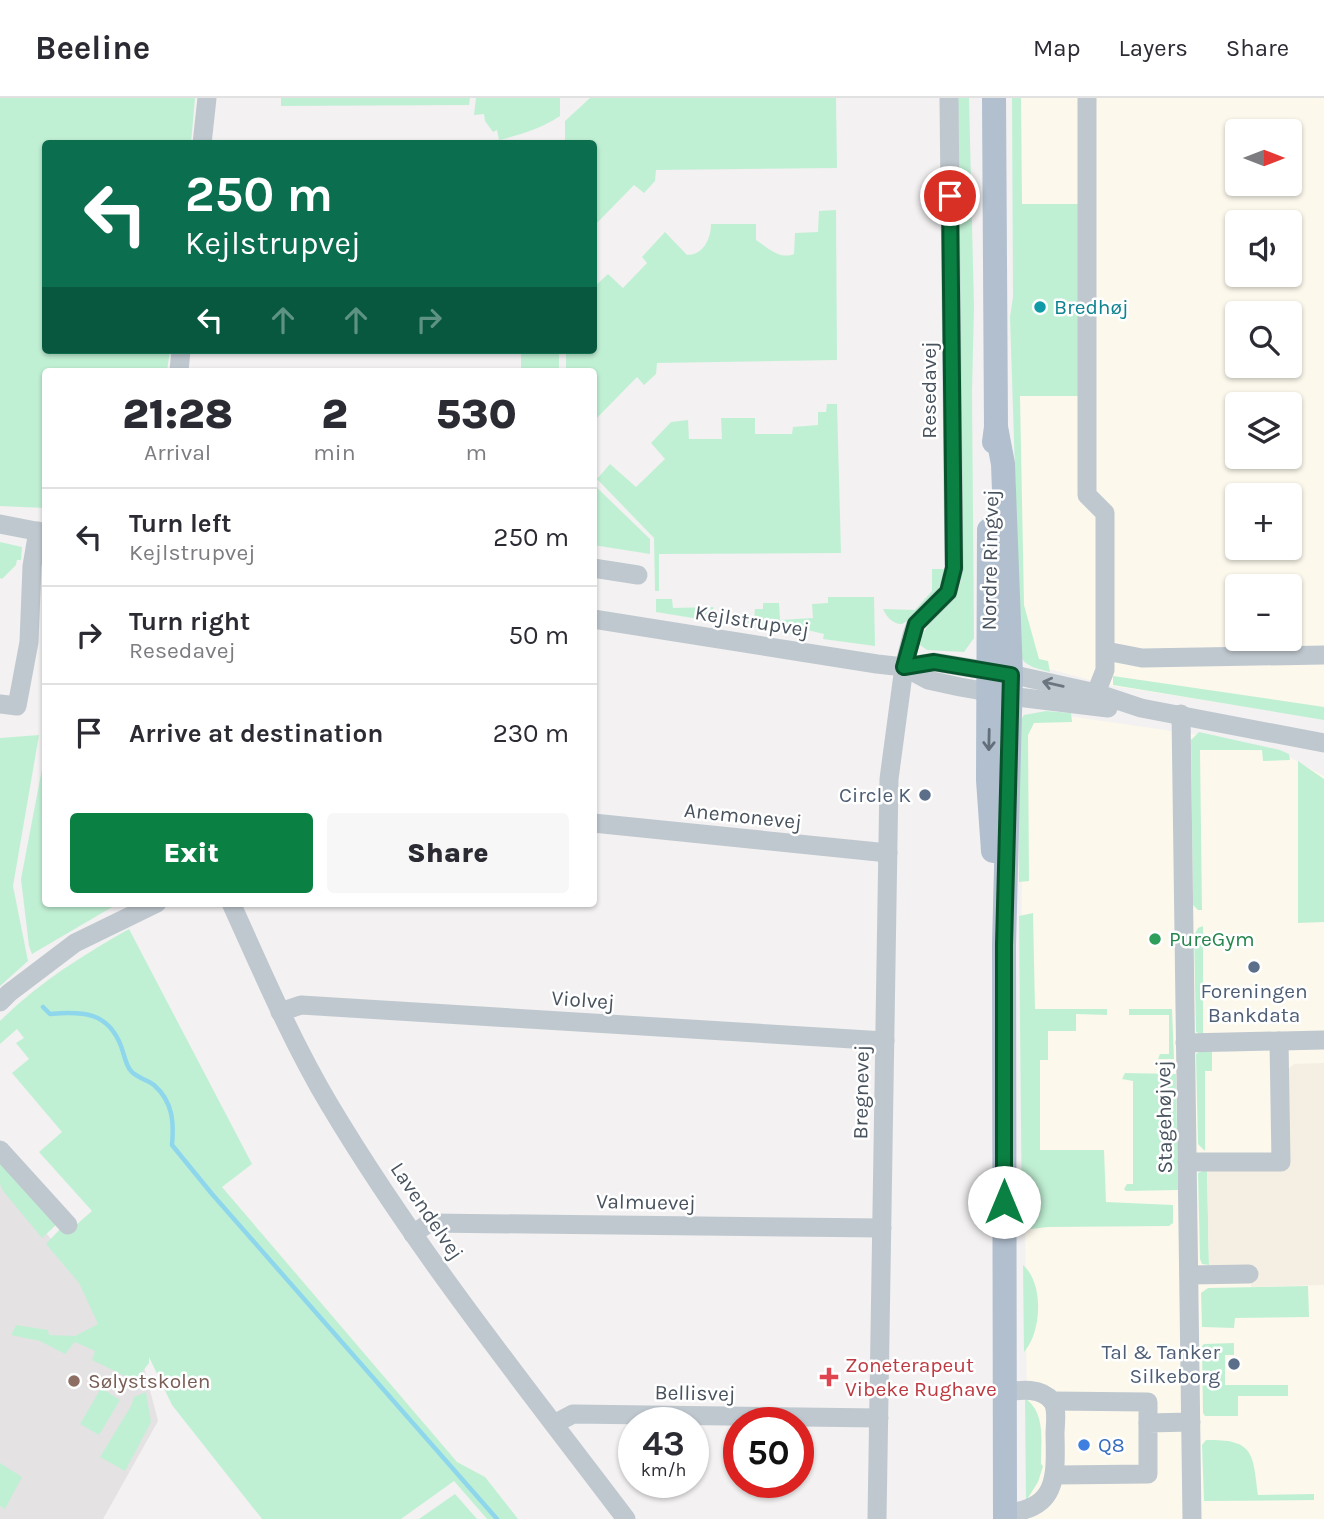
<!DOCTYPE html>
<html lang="en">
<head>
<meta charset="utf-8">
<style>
  body { margin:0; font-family:Karla,sans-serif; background:#f7f7f7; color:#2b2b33; height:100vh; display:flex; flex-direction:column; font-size:26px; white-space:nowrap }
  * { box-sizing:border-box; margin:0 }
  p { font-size:23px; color:#7c7c81 }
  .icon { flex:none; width:38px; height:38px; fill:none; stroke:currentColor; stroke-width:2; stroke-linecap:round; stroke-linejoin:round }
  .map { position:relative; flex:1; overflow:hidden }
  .side { position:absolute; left:42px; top:270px; width:555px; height:539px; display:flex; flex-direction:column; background:#fff; border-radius:7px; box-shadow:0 2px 5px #0004 }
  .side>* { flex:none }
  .guide { position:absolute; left:42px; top:42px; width:555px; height:214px; border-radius:7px; box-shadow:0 2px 5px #0004; background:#0b6e4f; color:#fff; overflow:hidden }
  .needle { width:46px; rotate:90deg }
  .fabs { position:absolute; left:1225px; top:21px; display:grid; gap:14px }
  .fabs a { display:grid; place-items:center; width:77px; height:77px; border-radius:7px; background:#fff; box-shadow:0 2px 5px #0004; font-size:35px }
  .speed { position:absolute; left:618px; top:1309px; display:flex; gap:14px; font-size:35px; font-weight:700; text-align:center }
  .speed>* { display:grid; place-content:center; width:91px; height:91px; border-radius:50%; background:#fff; box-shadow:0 2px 5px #0004; line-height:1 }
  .speed small { font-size:18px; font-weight:400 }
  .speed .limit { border:10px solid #d22; background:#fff; color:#111 }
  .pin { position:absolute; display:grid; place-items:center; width:60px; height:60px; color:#fff; margin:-30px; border:4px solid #fff; border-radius:50%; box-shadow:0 2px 7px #0007 }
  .me { position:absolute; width:77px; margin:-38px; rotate:0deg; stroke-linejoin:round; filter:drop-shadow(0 0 5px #0008) }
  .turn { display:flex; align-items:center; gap:24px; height:147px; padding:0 28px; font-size:32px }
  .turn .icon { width:91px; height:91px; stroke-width:2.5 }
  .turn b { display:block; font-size:49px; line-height:60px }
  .lanes { display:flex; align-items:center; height:66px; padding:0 28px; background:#0003; justify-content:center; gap:35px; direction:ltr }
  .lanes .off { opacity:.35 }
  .eta { display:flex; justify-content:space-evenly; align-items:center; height:119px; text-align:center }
  .eta b { font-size:42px; font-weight:800; line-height:49px }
  .button { display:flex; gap:14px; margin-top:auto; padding:14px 28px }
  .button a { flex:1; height:80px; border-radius:7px; background:#0b8043; color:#fff; font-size:28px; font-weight:800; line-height:80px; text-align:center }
  .button a+a { background:#f7f7f7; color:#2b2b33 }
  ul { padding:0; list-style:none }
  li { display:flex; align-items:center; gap:21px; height:98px; padding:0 28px; border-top:2px solid #e1e1e2 }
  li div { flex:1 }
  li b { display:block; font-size:26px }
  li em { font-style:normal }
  header { display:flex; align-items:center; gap:42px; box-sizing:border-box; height:98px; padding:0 35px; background:#fff; border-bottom:2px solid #e1e1e2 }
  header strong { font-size:33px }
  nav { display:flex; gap:38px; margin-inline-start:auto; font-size:24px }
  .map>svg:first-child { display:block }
  .commercial { fill:#fcf8ec; fill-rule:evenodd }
  .education { fill:#e4e2e3 }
  .green { fill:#c0f0d4 }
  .sand { fill:#f4efe2 }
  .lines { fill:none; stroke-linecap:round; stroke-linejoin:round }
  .stream { stroke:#8ed6ec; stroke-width:4.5 }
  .minor { stroke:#bfc8cf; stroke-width:19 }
  .major { stroke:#b1bfcf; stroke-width:24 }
  .oneway { stroke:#6c7680 }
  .oneway2 { stroke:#626e7a }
  .route-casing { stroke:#07532c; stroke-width:18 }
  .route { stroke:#0b8043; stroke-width:12 }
  .culture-dot { fill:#0f9aa8; stroke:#fff; stroke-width:2.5 }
  .service-dot { fill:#5c6f8a; stroke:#fff; stroke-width:2.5 }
  .leisure-dot { fill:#2e9e5b; stroke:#fff; stroke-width:2.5 }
  .health-dot { fill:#e0444e; stroke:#fff; stroke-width:2.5 }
  .education-dot { fill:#8d6e63; stroke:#fff; stroke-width:2.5 }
  .shop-dot { fill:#3f7fe0; stroke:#fff; stroke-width:2.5 }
  .labels { text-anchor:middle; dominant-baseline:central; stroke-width:5; stroke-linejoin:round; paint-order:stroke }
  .culture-label { font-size:21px; fill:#0d838f; stroke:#fff; text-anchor:start }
  .street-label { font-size:21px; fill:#48535e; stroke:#fff }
  .service-label { font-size:21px; fill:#4e5e75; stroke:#fff; text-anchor:end }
  .leisure-label { font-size:21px; fill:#27864d; stroke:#fff; text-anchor:start }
  .health-label { font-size:21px; fill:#be3a42; stroke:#fff; text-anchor:start }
  .education-label { font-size:21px; fill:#785e54; stroke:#fff; text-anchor:start }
  .shop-label { font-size:21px; fill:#366cbe; stroke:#fff; text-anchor:start }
</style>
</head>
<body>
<header>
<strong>Beeline</strong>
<nav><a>Map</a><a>Layers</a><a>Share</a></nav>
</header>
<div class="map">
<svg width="1324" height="1421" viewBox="0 0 1324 1421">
  <rect width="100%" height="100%" fill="#f3f1f1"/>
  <g class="commercial">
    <path d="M1013,0H1324V621L1113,588L1030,566L1022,559ZM1237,33H1290V86H1237ZM1237,124H1290V177H1237ZM1237,215H1290V268H1237ZM1237,306H1290V359H1237ZM1237,397H1290V450H1237ZM1237,488H1290V541H1237Z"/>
    <path d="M1055,616L1199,637L1284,656L1324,678V1421H1028L1020,628Z"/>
  </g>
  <path class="education" d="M0,1081L137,1242L158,1323L103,1421H0Z"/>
  <g class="green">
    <path d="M0,0H195L191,45L46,46V252H170L167,273H46L45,410L0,408Z"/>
    <path d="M281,0H470L469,7L281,8Z"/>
    <path d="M476,0H560V18C542,30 520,37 499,42L497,32L493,34L485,23L484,16L474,17Z"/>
    <path d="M590,0H836L837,70L656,72L655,83L644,95L634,87L593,129V46L565,45V23Z"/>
    <path d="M958,0H969L974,209L972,294L974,540L964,554L927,552L920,547C922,521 956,511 961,482Z"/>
    <path d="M1012,0H1021L1022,106H1083L1084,298H1020L1024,507L1039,561L1048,563L1050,574C1039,571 1026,569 1021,559L1010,219L1013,199Z"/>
    <path d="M836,112L837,262L657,265L656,276L644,287L637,279L593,324V273H566V252H593V190L608,176L623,190L647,165L642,159L665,134L687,157C703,157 711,141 711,126H756V142C768,150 780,162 794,156L795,135L818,134L819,113Z"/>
    <path d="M524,252H562L559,255V273H521V255Z"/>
    <path d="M827,306H837L841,455L659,456V493H655L654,440L597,381L610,366L636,389L665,361L651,345L671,324L688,322L689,341H722L721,320H755V336H792L793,329L818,327V314H826Z"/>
    <path d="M593,386L650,441V456L593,447Z"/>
    <path d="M0,444L22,449L21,462H17L16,467L2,481L0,480Z"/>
    <path d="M932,471H944C943,493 921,516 902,526C892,526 887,519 883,511L915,512L932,493Z"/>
    <path d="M828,499H874L875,548L823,541L824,536L807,532L804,538L656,514V501H672L673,510L713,509L715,517L754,522L755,511H763V505H779L780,522L813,520L812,506L828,505Z"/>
    <path d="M1113,578L1324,609V622L1113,587Z"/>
    <path d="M1046,613L1071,615L1072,624L1034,625L1028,637L1029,783L1019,784L1018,626L1024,617Z"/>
    <path d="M1199,634L1280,652L1289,656L1290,662L1263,663L1262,652H1200L1202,812H1198L1193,807L1191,642Z"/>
    <path d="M39,637L13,788L28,863L0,888V640Z"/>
    <path d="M45,655L46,805H119L32,856L29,848L21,781Z"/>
    <path d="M1298,663L1324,681V824L1298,825Z"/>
    <path d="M1033,815L1035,911H1107V917L1076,916V933H1048V962H1040V1052H1104L1106,1104L1173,1107V1125L1169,1128L1048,1129L1022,1132L1019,818Z"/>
    <path d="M1203,828V937L1196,934L1194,837L1198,830Z"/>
    <path d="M129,831L252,1066L222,1089L457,1364L485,1379L518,1421H487L454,1383L401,1421H262L172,1307L149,1259V1265L135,1283L92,1262L95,1253L75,1244L65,1256L40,1243L11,1237L16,1227L48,1232L49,1237L75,1238L98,1226L79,1185L46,1146L62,1129L68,1134L92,1113L39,1054L62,1034L12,975L29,961L16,945L24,940L17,931L0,946V923C38,885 83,857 129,831Z"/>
    <path d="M1129,911H1172L1174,961H1158L1160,956H1169V917H1129Z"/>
    <path d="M1202,952H1212V973H1205V1053L1198,1046L1196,956Z"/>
    <path d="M1125,975L1176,976L1178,1092L1126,1093L1124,1091L1127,1086H1133V983L1122,981Z"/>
    <path d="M0,1061L58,1125L42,1140L3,1093L0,1086Z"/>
    <path d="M1207,1071L1209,1167L1202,1166L1200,1161L1198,1075Z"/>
    <path d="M1023,1167C1044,1185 1042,1234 1024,1254Z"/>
    <path d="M1308,1188L1309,1219L1235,1220L1234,1230L1202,1229L1201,1195L1208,1190Z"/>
    <path d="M1234,1245V1257H1225V1287H1288V1298H1238V1318H1205L1203,1315L1202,1248L1204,1246Z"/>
    <path d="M101,1290L120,1302L99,1337L80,1326Z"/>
    <path d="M146,1294L151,1324L125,1373L100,1359L131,1308L134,1299Z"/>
    <path d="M1025,1300C1046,1315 1041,1343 1041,1366L1043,1368L1038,1384L1026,1403Z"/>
    <path d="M1206,1342C1254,1341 1253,1355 1258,1397L1314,1396V1402L1204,1403L1202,1347Z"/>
    <path d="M0,1365L22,1379L5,1411L0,1408Z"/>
    <path d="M455,1396L477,1421H419Z"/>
  </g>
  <path class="sand" d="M1324,965V1187L1251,1189L1250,1168L1209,1167L1207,1071H1287L1286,973L1294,966Z"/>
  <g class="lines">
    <path class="stream" d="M43,909L50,916C83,913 108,914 121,948C124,956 126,968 131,973C137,980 148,982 154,987C173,1004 174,1024 172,1047L212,1096L497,1421"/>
    <g class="minor">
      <path d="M1087,0V397L1105,415V572L1096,595"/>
      <path d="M202,46L207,0"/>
      <path d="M179,273L181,252"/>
      <path d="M0,426L46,435"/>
      <path d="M593,470L638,477"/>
      <path d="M593,521L877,566L904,569L934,564L1019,578L1096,595L1141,610L1324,645"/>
      <path d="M1106,553L1142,560L1324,557"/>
      <path d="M904,569L928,582L960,589L1017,599L1108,610"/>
      <path d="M0,606L17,608L29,544L32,468L38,433"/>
      <path d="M1181,616L1192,1421"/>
      <path d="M593,725L888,755"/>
      <path d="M231,805C262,873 291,942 329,1006C416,1152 524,1286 626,1421"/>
      <path d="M0,904L9,895L75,845L157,805"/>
      <path d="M280,914L301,907L885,943"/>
      <path d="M1185,945L1324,942"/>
      <path d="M0,1052L68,1127"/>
      <path d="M1187,1064H1281L1279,943"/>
      <path d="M413,1136L429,1125L882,1130"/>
      <path d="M1189,1177L1249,1176"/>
      <path d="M1005,1294C1020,1292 1041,1289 1052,1303C1058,1311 1055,1327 1055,1336C1056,1378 1058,1412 1005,1415"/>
      <path d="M1052,1303L1148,1304V1325"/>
      <path d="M554,1326L573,1316L879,1320"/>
      <path d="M1056,1377L1148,1376V1325L1191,1324"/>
      <path d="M877,1421L889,681L904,569L912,537L916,526L948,494L954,470L949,0"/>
    </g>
    <g class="major">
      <path d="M994,0L996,329L994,344"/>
      <path d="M996,329L1003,366L1011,577L1004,847L1005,1421"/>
      <path d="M989,432L988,682L993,753"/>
    </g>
  </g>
  <defs><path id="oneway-shaft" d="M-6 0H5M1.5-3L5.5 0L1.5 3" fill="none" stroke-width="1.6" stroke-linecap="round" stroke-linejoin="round" transform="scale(1.75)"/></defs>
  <use class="oneway" href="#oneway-shaft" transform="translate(1053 586) rotate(-167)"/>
  <use class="oneway2" href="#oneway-shaft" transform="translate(989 642) rotate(91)"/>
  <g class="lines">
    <defs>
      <path id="route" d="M950,98L954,470L948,494L916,526L904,569L934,564L1011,577L1004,847V1104"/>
    </defs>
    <use href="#route" class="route-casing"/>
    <use href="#route" class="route"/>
  </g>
  <circle class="culture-dot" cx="1040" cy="209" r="7"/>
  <g class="service-dot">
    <circle cx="925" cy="697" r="7"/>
    <circle cx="1254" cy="869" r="7"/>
    <circle cx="1234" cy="1266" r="7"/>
  </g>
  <circle class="leisure-dot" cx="1155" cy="841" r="7"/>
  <path class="health-dot" d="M825.5 1268.5h7v7h7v7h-7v7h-7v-7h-7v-7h7z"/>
  <circle class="education-dot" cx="74" cy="1283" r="7"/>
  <circle class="shop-dot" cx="1084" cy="1347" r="7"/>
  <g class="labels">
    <g class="culture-label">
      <text x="1054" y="209">Bredhøj</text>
    </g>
    <g class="street-label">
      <text transform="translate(929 292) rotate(-90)">Resedavej</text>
      <text transform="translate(990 462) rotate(-89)">Nordre Ringvej</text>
      <text transform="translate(752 523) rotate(9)">Kejlstrupvej</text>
      <text transform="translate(743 718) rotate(6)">Anemonevej</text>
      <text transform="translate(583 902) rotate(4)">Violvej</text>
      <text transform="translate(861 994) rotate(-89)">Bregnevej</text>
      <text transform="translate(1164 1019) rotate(-91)">Stagehøjvej</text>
      <text transform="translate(646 1104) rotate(1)">Valmuevej</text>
      <text transform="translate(427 1113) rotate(56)">Lavendelvej</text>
      <text transform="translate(695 1295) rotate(1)">Bellisvej</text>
    </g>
    <g class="service-label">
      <text x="911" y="697">Circle K</text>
      <text x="1254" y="893" text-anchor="middle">Foreningen<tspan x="1254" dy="24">Bankdata</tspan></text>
      <text x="1220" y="1254">Tal &amp; Tanker<tspan x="1220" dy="24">Silkeborg</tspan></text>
    </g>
    <g class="leisure-label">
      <text x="1169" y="841">PureGym</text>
    </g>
    <g class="health-label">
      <text x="845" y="1267">Zoneterapeut<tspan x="845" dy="24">Vibeke Rughave</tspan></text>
    </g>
    <g class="education-label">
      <text x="88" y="1283">Sølystskolen</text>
    </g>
    <g class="shop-label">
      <text x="1098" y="1347">Q8</text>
    </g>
  </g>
</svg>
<div class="fabs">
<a><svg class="needle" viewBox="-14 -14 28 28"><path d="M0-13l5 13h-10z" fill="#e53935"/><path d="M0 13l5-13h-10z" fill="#7c7c81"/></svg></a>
<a><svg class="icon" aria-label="sound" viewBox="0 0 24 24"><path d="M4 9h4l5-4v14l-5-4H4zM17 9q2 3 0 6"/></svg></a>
<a><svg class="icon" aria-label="search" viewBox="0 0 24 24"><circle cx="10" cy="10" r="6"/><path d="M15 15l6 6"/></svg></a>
<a><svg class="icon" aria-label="layers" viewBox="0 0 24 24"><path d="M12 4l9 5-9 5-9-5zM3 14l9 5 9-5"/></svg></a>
<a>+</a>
<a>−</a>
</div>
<div class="speed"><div>43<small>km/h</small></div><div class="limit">50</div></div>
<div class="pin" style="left:950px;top:98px;background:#d93025"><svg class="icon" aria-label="arrive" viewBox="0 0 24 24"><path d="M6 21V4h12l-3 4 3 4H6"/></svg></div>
<svg class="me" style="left:1004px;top:1104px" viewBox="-20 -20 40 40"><circle r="19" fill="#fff"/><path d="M0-13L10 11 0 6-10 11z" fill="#0b8043"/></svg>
<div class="guide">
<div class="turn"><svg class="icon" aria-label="left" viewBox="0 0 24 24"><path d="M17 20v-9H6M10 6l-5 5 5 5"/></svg><div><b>250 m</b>Kejlstrupvej</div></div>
<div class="lanes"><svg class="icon" aria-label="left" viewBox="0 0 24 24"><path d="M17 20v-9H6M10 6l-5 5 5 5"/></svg><svg class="icon off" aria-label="ahead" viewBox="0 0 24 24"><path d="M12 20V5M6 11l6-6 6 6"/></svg><svg class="icon off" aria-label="ahead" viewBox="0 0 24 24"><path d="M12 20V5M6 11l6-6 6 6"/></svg><svg class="icon off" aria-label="right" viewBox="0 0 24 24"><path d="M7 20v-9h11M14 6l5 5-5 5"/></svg></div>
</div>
<section class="side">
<div class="eta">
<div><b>21:28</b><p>Arrival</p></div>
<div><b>2</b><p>min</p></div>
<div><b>530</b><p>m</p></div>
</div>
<ul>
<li><svg class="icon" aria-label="left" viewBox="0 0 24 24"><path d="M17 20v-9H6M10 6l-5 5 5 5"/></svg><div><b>Turn left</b><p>Kejlstrupvej</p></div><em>250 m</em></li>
<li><svg class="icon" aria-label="right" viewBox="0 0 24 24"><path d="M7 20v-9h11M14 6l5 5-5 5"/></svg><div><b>Turn right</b><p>Resedavej</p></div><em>50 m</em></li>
<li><svg class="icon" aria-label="arrive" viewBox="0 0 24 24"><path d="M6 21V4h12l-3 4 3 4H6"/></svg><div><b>Arrive at destination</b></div><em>230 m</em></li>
</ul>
<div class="button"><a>Exit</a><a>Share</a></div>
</section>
</div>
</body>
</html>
